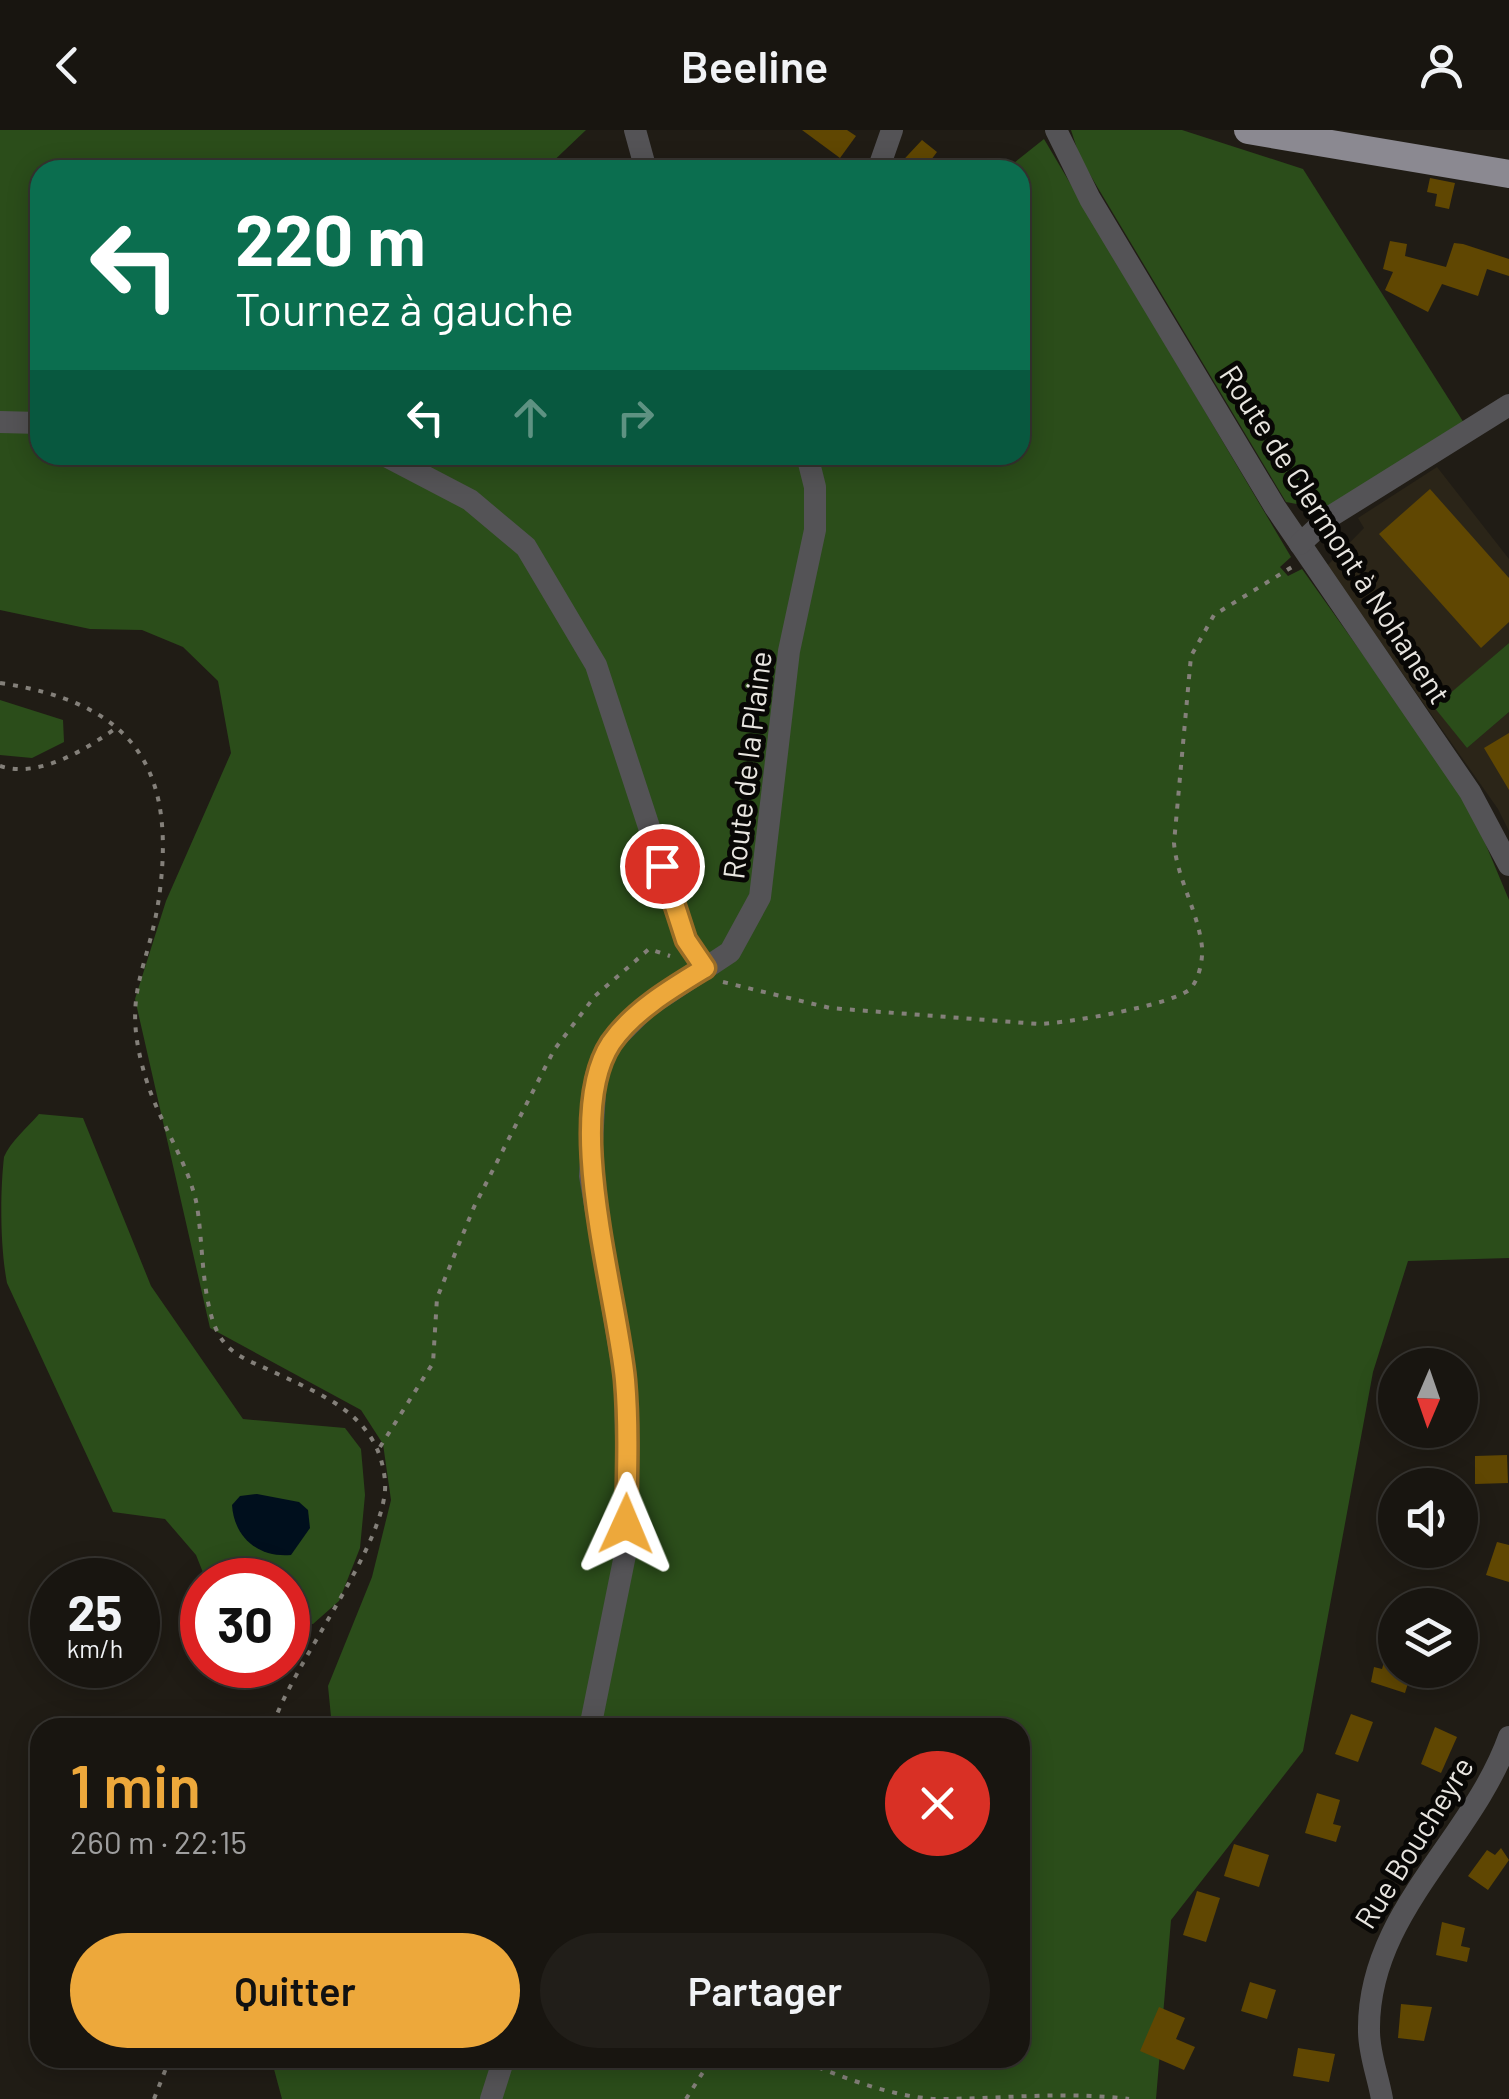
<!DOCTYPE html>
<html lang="fr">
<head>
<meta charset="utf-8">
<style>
  body { margin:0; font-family:Barlow,sans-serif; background:#211e19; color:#f1f3f6; height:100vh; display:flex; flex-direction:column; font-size:38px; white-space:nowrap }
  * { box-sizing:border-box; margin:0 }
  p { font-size:32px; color:#9f9f9f }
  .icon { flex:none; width:55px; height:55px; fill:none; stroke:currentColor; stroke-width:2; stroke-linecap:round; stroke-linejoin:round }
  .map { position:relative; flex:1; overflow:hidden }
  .side { position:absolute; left:30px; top:1588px; width:1000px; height:350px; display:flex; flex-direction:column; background:#181510; border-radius:30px; box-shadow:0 5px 25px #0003,0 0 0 2px #363430 }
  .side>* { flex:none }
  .guide { position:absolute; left:30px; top:30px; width:1000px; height:305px; border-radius:30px; box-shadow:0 5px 25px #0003,0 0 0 2px #363430; background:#0b6e4f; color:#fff; overflow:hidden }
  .needle { width:65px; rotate:182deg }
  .controls { position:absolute; left:1378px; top:1218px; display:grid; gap:20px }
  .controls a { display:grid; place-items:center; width:100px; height:100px; border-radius:50%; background:#181510; box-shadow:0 5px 25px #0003,0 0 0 2px #363430; font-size:50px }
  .speed { position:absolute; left:30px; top:1428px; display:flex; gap:20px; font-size:50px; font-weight:700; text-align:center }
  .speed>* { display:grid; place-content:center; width:130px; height:130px; border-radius:50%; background:#181510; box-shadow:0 5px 25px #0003,0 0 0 2px #363430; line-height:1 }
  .speed small { font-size:25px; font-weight:400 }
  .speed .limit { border:15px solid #d22; background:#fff; color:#111 }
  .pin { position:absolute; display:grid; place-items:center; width:85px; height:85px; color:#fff; margin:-42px; border:5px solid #fff; border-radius:50%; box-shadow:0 2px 10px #0007 }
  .me { position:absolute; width:110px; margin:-55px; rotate:1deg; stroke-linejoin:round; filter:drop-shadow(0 0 8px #0008) }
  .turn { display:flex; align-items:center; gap:35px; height:210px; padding:0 40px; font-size:45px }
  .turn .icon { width:130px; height:130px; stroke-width:2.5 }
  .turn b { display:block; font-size:70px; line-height:85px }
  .lanes { display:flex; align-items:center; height:95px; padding:0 40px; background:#0003; justify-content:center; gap:50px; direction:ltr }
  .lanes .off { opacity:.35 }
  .round { display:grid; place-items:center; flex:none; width:105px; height:105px; border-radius:52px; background:#211e19 }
  .summary { display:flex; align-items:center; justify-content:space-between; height:170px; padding:0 40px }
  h1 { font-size:60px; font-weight:600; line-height:75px; color:#eda83b }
  .cta { display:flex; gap:20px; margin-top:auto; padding:20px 40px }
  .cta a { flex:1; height:115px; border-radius:60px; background:#eda83b; color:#111; font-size:40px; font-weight:600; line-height:115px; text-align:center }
  .cta a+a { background:#211e19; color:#f1f3f6 }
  header { display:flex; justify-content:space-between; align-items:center; height:130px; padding:0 40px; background:#181510; font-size:45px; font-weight:600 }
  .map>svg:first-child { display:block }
  .built { fill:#2b2518 }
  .green { fill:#2b4d1a }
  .water { fill:#000f1d }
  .building { fill:#604702 }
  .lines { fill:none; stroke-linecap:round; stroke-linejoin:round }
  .path { stroke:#84807a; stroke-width:4; stroke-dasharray:5 8; stroke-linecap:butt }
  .minor { stroke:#545356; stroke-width:22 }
  .major { stroke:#8b8991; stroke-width:28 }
  .route-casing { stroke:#9a6d26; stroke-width:25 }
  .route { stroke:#eda83b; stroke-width:18 }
  .labels { text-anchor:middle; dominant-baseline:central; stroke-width:10; stroke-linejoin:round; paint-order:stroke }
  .street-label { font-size:30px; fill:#e8e5e0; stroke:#080705 }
</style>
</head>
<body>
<header><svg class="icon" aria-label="back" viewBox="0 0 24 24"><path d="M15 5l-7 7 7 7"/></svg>Beeline<svg class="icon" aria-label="person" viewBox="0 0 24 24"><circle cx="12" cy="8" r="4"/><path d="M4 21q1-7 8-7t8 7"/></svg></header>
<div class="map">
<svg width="1509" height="1969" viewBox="0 0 1509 1969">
  <rect width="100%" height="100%" fill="#201c15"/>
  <path class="built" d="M1437,337L1509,429V513L1435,577L1467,618L1509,582V701L1498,679L1327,436L1364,398L1358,388Z"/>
  <g class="green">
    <path d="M0,0H586L544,40H40V325H811L820,336L835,325H1020V40H1005L1044,9L1291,427L1280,437L1288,446L1302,439L1468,672L1509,770V1128L1408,1131L1373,1242L1303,1621L1171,1790L1156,1969H282L271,1928H1020V1598L332,1597L328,1556L372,1447L391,1370L383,1314L361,1280L210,1198L135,869L166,771L231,623L218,551L183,517L142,500L90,499L0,480Z"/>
    <path d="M1071,0H1182L1303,39L1464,293L1328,380L1286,372L1080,28Z"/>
    <path d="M1509,513V582L1467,618L1434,577Z"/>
    <path d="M0,570L63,590L64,612L32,628L0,625Z"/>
    <path d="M39,984L83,988L151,1156L243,1289L345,1298L361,1319L365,1365L360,1418L339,1471L313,1494L288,1493V1450H206L196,1425L165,1389L113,1382L7,1153C0,1116 0,1063 4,1027C10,1012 28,997 39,984Z"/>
  </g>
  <path class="water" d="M257,1364L299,1372L308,1380L310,1398L291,1425C258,1428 234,1407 232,1375L240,1366Z"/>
  <g class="building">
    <path d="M802,0H847L856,6L840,28Z"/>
    <path d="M922,10L937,22L925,38L928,40H894Z"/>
    <path d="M1430,48L1455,53L1449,79L1435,76L1437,64L1427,62Z"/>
    <path d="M1390,111L1407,114L1405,126L1446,137L1454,113L1463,114L1509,129V146L1487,139L1478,166L1442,154L1428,182L1385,160L1393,142L1383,139Z"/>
    <path d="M1430,359L1509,448V492L1481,518L1379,404Z"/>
    <path d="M1509,603V660L1484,618Z"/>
    <path d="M1507,1325L1508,1353L1475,1354V1326Z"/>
    <path d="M1497,1412L1509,1415V1452L1486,1445Z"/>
    <path d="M1391,1509L1395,1510V1540H1412L1405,1563L1371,1552L1374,1537L1382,1539Z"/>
    <path d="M1351,1584L1373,1592L1358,1632L1335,1624Z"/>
    <path d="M1435,1597L1457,1607L1441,1643L1421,1634Z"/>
    <path d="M1317,1663L1340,1670L1333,1694L1341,1696L1336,1712L1305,1703Z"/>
    <path d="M1234,1714L1269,1725L1259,1757L1224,1746Z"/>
    <path d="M1501,1718L1509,1730L1488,1760L1468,1746L1487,1720L1495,1725Z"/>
    <path d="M1197,1761L1220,1768L1206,1812L1183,1805Z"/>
    <path d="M1442,1792L1465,1798L1461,1816L1470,1818L1467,1832L1436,1825Z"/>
    <path d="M1250,1852L1276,1860L1267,1889L1241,1881Z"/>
    <path d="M1401,1874L1432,1877L1424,1911L1398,1908Z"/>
    <path d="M1159,1877L1185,1888L1176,1909L1195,1917L1184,1940L1140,1921Z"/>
    <path d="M1298,1918L1335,1924L1329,1952L1293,1946Z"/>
  </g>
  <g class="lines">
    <g class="path">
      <path d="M0,553C126,572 176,630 160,760C150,842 118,861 147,952C160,993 186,1029 196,1071C204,1109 200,1181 223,1211C234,1226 252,1232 267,1239C322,1265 379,1284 385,1351C390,1411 292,1533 272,1598"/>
      <path d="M0,636C40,649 88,618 119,596"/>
      <path d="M723,852L830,878L1039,894C1068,893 1167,876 1189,860C1199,851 1203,830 1202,817C1198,781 1177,749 1174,713L1191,526L1214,485L1292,437"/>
      <path d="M380,1317L433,1233L437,1168L474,1077L554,920L595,866L649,819L670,826"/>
      <path d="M794,1928C838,1945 887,1966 935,1969C1000,1969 1064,1961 1129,1969"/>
      <path d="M154,1969L170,1928"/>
      <path d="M686,1969L712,1928"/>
    </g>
    <g class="minor">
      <path d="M635,0L646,40"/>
      <path d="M1056,0L1090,69L1275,377L1470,662L1509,735"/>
      <path d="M878,40L892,0"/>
      <path d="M0,292L40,293"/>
      <path d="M384,325L470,370L526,417L596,535L686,810L705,838"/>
      <path d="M1300,414L1328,388L1509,275"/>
      <path d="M590,1598L625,1425L627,1364L625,1251L590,1046L596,945L611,913L647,877L730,822L760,767L789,521L815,400V357L807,325"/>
      <path d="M491,1969L504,1928"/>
      <path d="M1382,1969C1378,1946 1369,1924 1369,1901C1367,1784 1472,1711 1509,1607"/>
    </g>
    <path class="major" d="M1248,0L1509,44"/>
  </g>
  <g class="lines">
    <defs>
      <path id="route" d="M626,1394C627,1347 629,1297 625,1250C617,1164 562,987 611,913C633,881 672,858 705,838L686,810L662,736"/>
    </defs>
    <use href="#route" class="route-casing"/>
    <use href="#route" class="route"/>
  </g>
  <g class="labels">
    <g class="street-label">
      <text transform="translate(1336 404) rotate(57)">Route de Clermont à Nohanent</text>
      <text transform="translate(746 635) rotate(-83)">Route de la Plaine</text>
      <text transform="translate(1413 1712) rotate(-58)">Rue Boucheyre</text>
    </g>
  </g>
</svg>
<div class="controls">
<a><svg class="needle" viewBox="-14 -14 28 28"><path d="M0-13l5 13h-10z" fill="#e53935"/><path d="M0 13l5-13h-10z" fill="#9f9f9f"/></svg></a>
<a><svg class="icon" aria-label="sound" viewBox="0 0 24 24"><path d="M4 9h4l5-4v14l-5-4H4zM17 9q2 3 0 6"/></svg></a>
<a><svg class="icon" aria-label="layers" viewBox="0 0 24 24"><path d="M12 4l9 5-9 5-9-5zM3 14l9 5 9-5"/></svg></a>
</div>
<div class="speed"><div>25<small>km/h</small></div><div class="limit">30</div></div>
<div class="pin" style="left:662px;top:736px;background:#d93025"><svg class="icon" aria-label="arrive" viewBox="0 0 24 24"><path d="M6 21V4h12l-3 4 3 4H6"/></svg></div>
<svg class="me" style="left:626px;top:1394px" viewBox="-20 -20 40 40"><path d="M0-17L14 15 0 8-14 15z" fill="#eda83b" stroke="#fff" stroke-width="4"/></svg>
<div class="guide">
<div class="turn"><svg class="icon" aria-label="left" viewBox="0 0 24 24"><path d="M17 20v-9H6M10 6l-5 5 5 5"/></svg><div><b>220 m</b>Tournez à gauche</div></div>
<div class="lanes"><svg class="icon" aria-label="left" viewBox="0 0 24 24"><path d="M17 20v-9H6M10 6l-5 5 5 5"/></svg><svg class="icon off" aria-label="ahead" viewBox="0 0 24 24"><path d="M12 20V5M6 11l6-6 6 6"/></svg><svg class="icon off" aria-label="right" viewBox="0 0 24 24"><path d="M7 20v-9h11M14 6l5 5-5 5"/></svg></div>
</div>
<section class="side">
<div class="summary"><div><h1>1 min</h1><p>260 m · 22:15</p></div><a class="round" style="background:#d93025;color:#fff"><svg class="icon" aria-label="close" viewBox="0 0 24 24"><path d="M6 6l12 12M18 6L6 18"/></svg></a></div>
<div class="cta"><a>Quitter</a><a>Partager</a></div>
</section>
</div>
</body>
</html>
